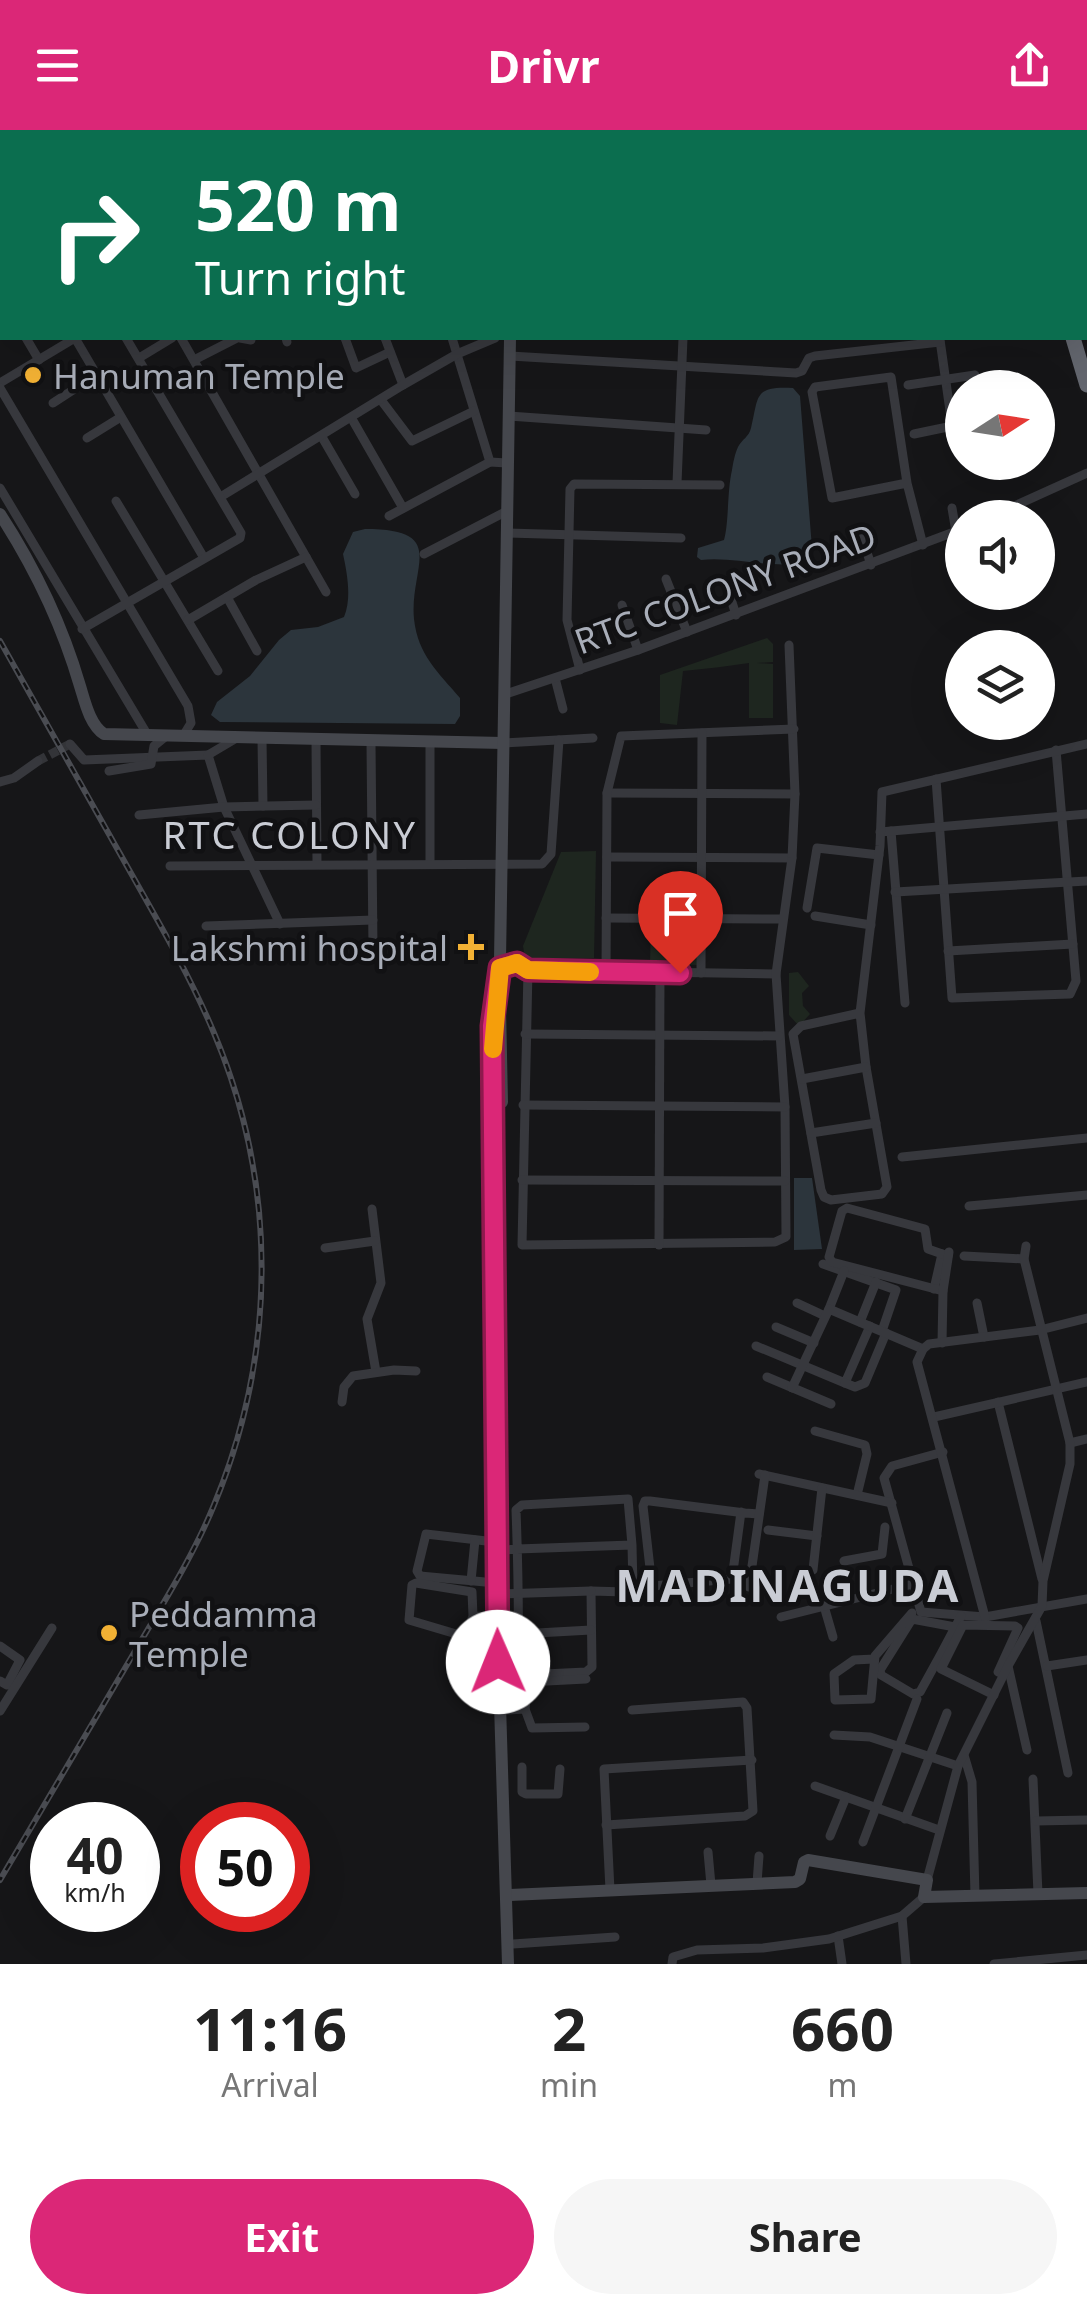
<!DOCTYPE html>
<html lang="en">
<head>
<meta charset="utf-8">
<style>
  body { margin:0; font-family:"Noto Sans",sans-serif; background:#f6f6f6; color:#222; height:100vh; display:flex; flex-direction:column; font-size:38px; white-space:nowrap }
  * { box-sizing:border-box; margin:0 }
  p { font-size:32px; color:#767676 }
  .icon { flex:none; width:55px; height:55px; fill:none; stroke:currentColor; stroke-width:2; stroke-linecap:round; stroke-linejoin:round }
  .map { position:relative; height:1834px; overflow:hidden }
  .side { display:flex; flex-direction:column; background:#fff; flex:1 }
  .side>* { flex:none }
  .hud { position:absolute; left:0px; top:0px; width:1088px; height:210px; box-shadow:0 10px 40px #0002; background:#0b6e4f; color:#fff; overflow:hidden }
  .needle { width:65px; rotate:78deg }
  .buttons { position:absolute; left:945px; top:240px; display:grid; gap:20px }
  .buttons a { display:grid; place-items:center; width:110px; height:110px; border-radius:50%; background:#fff; box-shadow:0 10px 40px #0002; font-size:50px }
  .speed { position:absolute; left:30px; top:1672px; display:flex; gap:20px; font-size:50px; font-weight:700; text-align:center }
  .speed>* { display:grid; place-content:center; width:130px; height:130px; border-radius:50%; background:#fff; box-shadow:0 10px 40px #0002; line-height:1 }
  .speed small { font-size:25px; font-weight:400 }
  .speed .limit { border:15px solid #d22; background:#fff; color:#111 }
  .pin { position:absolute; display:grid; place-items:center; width:85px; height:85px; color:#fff; margin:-102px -42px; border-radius:50% 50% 50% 0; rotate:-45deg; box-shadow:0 0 10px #0007 }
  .pin .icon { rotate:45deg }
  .me { position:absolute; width:110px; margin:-55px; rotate:359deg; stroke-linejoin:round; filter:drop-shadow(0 0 8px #0008) }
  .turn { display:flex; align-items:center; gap:35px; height:210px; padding:0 30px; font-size:45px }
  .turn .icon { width:130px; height:130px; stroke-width:2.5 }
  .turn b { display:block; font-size:70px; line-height:85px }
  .eta { display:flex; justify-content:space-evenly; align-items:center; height:170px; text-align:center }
  .eta b { font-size:60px; font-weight:700; line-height:70px }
  .primary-button { display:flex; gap:20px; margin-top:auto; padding:20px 30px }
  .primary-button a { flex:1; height:115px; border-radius:60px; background:#db2777; color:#fff; font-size:40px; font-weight:700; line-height:115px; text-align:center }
  .primary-button a+a { background:#f6f6f6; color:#222 }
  header { display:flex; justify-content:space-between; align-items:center; height:130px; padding:0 30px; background:#db2777; color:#fff; font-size:45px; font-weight:700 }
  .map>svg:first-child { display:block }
  .green { fill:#1e261f }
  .water { fill:#2c353c }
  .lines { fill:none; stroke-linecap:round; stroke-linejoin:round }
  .street-tunnel { stroke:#333438; stroke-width:9; stroke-dasharray:9 4.5; stroke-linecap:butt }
  .street { stroke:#37383d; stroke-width:9 }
  .secondary { stroke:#45474d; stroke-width:12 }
  .highway { stroke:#63666e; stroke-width:15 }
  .rail-casing { stroke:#4a4c52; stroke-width:6 }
  .rail { stroke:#111113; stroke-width:2.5; stroke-dasharray:8; stroke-linecap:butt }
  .route-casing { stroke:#8e194d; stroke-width:25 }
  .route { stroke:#db2777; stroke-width:18 }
  .slow { stroke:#f59e0b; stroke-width:18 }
  .poi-dot { fill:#f2b134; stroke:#111113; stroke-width:4 }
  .labels { text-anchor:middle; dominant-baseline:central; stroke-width:9; stroke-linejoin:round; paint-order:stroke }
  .poi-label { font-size:35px; fill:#a8adb8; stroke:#111113; text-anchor:start }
  .street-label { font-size:35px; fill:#a8adb8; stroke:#111113 }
  .neighbourhood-label { font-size:38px; letter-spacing:2.5px; fill:#c9ccd4; stroke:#111113 }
  .district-label { font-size:45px; font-weight:bold; letter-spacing:2.5px; fill:#c9ccd4; stroke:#111113 }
</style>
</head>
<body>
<header><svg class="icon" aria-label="menu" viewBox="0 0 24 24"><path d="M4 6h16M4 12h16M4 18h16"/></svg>Drivr<svg class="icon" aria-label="share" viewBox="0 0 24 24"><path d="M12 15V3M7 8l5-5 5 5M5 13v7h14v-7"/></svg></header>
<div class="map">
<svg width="1087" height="1834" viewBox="0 0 1087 1834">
  <rect width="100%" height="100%" fill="#161618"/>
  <g class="green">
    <path d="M767,508L773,514V532L757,533L773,534V588H749V533C728,536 705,539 683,541L677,595L660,593V545Z"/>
    <path d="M596,721L594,828H525L523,816L561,722Z"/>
    <path d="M651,797L700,798V835L650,834Z"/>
    <path d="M798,842L809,856L802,863L803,876L810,884L799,896L789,885V843Z"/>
  </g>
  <g class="water">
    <path d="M793,258L800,266L812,418L810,431C778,441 736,426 701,430L697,427L698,418L724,410C729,393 727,361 732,340C733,333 735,323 738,317C742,309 749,307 751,298C759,266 753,256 793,258Z"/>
    <path d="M365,399C450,399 409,437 414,489C418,525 438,542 460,568V586L455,594L220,592L211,585L217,572L250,546L279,510L291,500L318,497L344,487C352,468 347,443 343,424L353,402Z"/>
    <path d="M794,1048H812L822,1119L794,1120Z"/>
  </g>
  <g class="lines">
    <path class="street-tunnel" d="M38,631L70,614"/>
    <g class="street">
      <path d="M135,0L136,2"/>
      <path d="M400,0V2"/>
      <path d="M1081,0L1082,2"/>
      <path d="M37,2L50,0"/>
      <path d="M696,2L697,0"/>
      <path d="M791,2V0"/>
      <path d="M0,10L2,9"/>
      <path d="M1085,10L1087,15"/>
      <path d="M1085,140L1087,139"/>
      <path d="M0,163L2,168"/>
      <path d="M26,208L39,230"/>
      <path d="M181,208L326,462"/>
      <path d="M240,208L251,210"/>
      <path d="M286,208L287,212"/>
      <path d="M345,208L356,238L390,222"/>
      <path d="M385,208L403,255"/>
      <path d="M452,208L490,332L507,333"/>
      <path d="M940,210L955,316"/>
      <path d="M510,226L796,243L802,241L809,228L815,226L940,212"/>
      <path d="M139,228L172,208"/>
      <path d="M194,230L237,208"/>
      <path d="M0,253L75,208L204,428"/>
      <path d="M908,255L975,245"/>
      <path d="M0,258L188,576L191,593L183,606"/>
      <path d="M381,270L412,311L474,281"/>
      <path d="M53,273L96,245"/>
      <path d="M509,286L706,300"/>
      <path d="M352,289L403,378"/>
      <path d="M914,304L962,294"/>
      <path d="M322,307L355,364"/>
      <path d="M87,308L121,287"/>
      <path d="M677,353L683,208"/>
      <path d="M907,353L891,247L815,257L812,262L832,368L907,353L923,415"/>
      <path d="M0,358L147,604"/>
      <path d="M222,366L403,255L457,224L495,208"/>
      <path d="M116,371L218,541"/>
      <path d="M952,378L956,402"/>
      <path d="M389,386L490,332"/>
      <path d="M988,388L1087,343"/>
      <path d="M860,400L871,435"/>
      <path d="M507,403L681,408"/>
      <path d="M424,424L507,381"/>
      <path d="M666,449L687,502"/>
      <path d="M726,453L736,485"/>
      <path d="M227,467L257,521"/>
      <path d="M622,475L638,520"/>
      <path d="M188,490L256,450L306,427"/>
      <path d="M82,499L240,408L241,403L126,208"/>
      <path d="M580,540L567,490L570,359L574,354L720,355"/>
      <path d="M555,548L563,579"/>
      <path d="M506,564L638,520L962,399"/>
      <path d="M262,609L263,676"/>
      <path d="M316,611L317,734"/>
      <path d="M371,613L373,820"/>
      <path d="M430,613V734"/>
      <path d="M503,613L593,608"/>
      <path d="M70,614L84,630L208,625L224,677L280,794"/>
      <path d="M208,625L235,609"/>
      <path d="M109,641L151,634L154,616L165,607"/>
      <path d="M936,649L952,868L1070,864L1076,851L1056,620"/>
      <path d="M0,652L14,648L38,631"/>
      <path d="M607,663L795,664"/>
      <path d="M139,685L224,677L316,675"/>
      <path d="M891,701L905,873"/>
      <path d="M880,702L1087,684"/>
      <path d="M607,727L792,728"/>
      <path d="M170,736L542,734L551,724L559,610"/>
      <path d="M895,762L1087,751"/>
      <path d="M807,778L817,718L879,725"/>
      <path d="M815,786L871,795"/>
      <path d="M606,788L782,789"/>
      <path d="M206,796L373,790"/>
      <path d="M948,821L1073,814"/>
      <path d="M500,838L517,833L528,840L776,844"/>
      <path d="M528,840L522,1115L775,1112L786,1107L785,977L776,844L792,728L795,664L789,515"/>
      <path d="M606,843L607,663L621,606L794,599"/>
      <path d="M701,843L702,603"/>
      <path d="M860,883L801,896L793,904L821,1060L824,1067L831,1070L882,1064L887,1057L866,937L860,883L880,716L882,662L1087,614"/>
      <path d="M525,904L779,906"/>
      <path d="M802,949L866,937"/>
      <path d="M523,975L785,977"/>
      <path d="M811,1003L876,993"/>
      <path d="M902,1027L1087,1008"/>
      <path d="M522,1050L785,1051"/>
      <path d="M969,1076L1087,1065"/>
      <path d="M372,1079L381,1153L367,1189L376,1242"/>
      <path d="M659,1115L660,843"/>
      <path d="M325,1118L375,1111"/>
      <path d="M964,1126L1024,1129"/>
      <path d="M823,1134L896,1160L882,1201"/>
      <path d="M934,1159L942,1124"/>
      <path d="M943,1161L832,1132L829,1127L842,1081L847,1078L925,1099L928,1119L948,1126"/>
      <path d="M797,1173L825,1186"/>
      <path d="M977,1173L984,1207"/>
      <path d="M829,1179L844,1141"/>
      <path d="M860,1192L876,1152"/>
      <path d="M776,1197L814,1213"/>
      <path d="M942,1213L943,1161L949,1122"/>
      <path d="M756,1216L845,1253L870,1196"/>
      <path d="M767,1247L831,1274"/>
      <path d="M845,1253L855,1257L865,1253L886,1203"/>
      <path d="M792,1258L829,1179L923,1219"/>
      <path d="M342,1272L344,1257L353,1246L394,1240L416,1241"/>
      <path d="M998,1272L1042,1449"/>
      <path d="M934,1287L1087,1252"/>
      <path d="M815,1301L865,1315L867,1324L857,1365"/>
      <path d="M1070,1313L1087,1309"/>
      <path d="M943,1322L892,1336L884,1348L921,1482L985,1487L1087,1469"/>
      <path d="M759,1344L892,1373"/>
      <path d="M741,1382L732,1449L652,1456L643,1376L645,1371H650L745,1383L759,1384"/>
      <path d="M768,1400L817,1406"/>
      <path d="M495,1412L426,1404L417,1441L420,1446L496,1453"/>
      <path d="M503,1420L517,1419L632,1415L628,1369L522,1375L516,1380C518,1433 519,1485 518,1538L523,1545L586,1542L592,1537L591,1461L626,1462L633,1458L632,1415"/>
      <path d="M844,1431L882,1424L885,1397"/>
      <path d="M813,1440L822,1358"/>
      <path d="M471,1451L475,1410"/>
      <path d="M749,1457L765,1345"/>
      <path d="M503,1464L591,1461"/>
      <path d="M824,1476L833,1507"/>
      <path d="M473,1486L467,1504L463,1506L409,1490L412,1455L416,1453L472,1462L473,1486L497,1487"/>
      <path d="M781,1487L913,1454"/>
      <path d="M985,1487L917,1232L923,1219L929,1214L1040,1200L1087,1188"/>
      <path d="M1036,1491L1068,1643"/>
      <path d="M955,1497L912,1489L880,1540L881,1545L913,1564L920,1562C934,1537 948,1511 961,1486"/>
      <path d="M519,1504L591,1500"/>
      <path d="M0,1516L20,1530L7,1555L0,1551"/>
      <path d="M874,1529L854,1530L834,1544L835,1570L871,1569L875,1526L912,1483"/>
      <path d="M1008,1536L1027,1620"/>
      <path d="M1047,1536L1087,1530"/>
      <path d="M994,1565L941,1539L963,1495L1015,1496L1018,1498L998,1542L1004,1544"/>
      <path d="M525,1579L528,1552L586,1549"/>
      <path d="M506,1580L525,1579L532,1598L585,1597"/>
      <path d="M0,1581L52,1498"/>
      <path d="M834,1605L870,1607L958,1636"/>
      <path d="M964,1625L972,1652L975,1766"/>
      <path d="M522,1637V1662L526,1664H558L560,1639"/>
      <path d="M1033,1649L1038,1764"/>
      <path d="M815,1656L939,1700"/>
      <path d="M905,1689L947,1583"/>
      <path d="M1036,1691L1087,1690"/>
      <path d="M606,1695L745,1686L753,1681L747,1578L743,1572L632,1580"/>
      <path d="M830,1706L846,1667"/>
      <path d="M863,1712L917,1569"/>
      <path d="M708,1722L711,1755"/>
      <path d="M927,1750L958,1636L1008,1536L1042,1476L1043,1451L1070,1334V1313L1024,1129L1026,1116"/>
      <path d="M757,1753L759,1726"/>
      <path d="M610,1760L604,1639L752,1630"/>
      <path d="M902,1786L906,1834"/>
      <path d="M838,1806L842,1834"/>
      <path d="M513,1814L615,1807"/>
      <path d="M672,1834L673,1827L697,1820L763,1818L829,1809L902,1786L924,1767"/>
      <path d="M994,1834L1087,1825"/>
    </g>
    <g class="secondary">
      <path d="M346,2L357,0"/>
      <path d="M507,2V0"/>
      <path d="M0,78L2,77"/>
      <path d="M0,384C35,438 62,494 80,556C85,572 90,595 104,604L503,613"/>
      <path d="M500,877L502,972"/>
      <path d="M510,1765L795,1752L800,1749L804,1732L808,1730L927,1750L924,1767L1087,1763"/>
      <path d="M508,1834L495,1412L492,896L500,830L510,208"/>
    </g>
    <g class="highway">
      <path d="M980,0L981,2"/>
      <path d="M1002,0L1003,2"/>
      <path d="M1085,189L1087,194"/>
      <path d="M1073,208L1087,255"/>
    </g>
    <defs>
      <path id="rail" d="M0,511C41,583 82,656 123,729C155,786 189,843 214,903C278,1055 277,1223 214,1375C192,1429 160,1478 131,1528C87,1602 44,1676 0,1750"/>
    </defs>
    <use href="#rail" class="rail-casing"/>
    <use href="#rail" class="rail"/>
  </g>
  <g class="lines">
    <defs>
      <path id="route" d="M498,1532L492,896L500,838L517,833L528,840L680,843"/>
    </defs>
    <use href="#route" class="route-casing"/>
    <use href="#route" class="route"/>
    <path class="slow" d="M493,919L500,838L517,833L528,840L590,842"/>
  </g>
  <g class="poi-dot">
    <circle cx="33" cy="245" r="10"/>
    <path d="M466 802h10v10h10v10h-10v10h-10v-10h-10v-10h10z"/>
    <circle cx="109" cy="1503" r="10"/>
  </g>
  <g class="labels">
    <g class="poi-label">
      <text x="53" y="245">Hanuman Temple</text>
      <text x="448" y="817" text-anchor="end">Lakshmi hospital</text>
      <text x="129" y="1483">Peddamma<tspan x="129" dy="40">Temple</tspan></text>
    </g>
    <g class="street-label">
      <text transform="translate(725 458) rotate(-20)">RTC COLONY ROAD</text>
    </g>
    <g class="neighbourhood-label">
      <text x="290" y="704">RTC COLONY</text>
    </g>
    <g class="district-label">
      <text x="788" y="1454">MADINAGUDA</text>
    </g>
  </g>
</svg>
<div class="buttons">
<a><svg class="needle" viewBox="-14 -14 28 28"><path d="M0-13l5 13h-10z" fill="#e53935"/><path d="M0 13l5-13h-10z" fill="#767676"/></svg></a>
<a><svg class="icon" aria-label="sound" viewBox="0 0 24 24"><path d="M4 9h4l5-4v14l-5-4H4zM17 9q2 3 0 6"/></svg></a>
<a><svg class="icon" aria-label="layers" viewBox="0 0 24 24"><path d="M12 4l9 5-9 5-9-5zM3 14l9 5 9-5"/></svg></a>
</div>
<div class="speed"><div>40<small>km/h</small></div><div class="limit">50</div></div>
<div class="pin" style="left:680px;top:843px;background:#d93025"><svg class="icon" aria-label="arrive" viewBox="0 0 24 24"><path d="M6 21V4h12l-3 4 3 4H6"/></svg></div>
<svg class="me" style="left:498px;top:1532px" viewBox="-20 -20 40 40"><circle r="19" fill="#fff"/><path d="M0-13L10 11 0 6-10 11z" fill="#db2777"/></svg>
<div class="hud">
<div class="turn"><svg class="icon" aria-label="right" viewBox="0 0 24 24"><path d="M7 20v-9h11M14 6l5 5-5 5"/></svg><div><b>520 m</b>Turn right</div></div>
</div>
</div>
<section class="side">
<div class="eta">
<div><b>11:16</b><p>Arrival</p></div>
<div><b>2</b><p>min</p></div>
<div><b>660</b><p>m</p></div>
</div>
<div class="primary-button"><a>Exit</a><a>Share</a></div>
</section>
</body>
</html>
